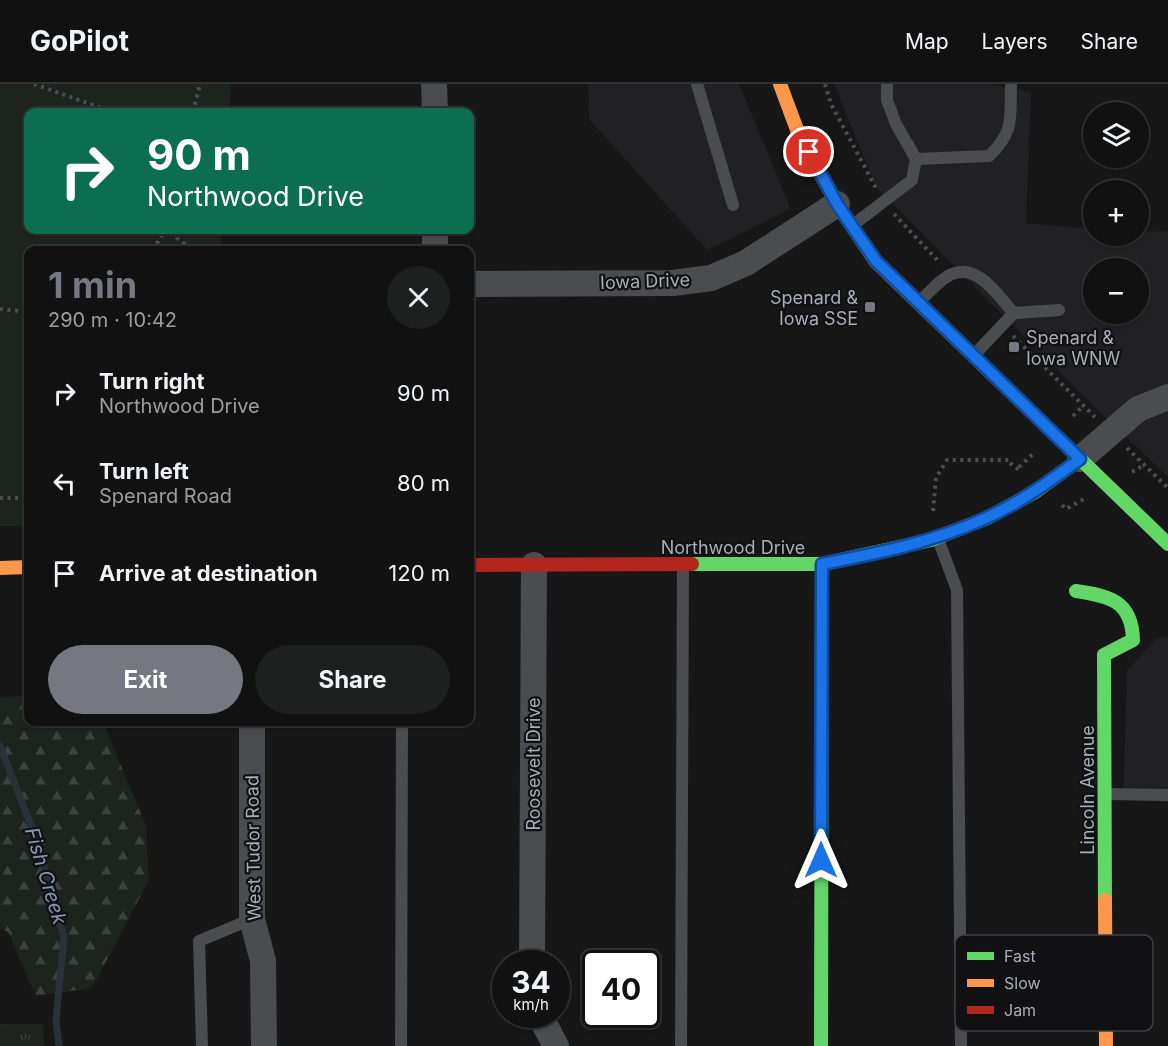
<!DOCTYPE html>
<html lang="en">
<head>
<meta charset="utf-8">
<style>
  body { margin:0; font-family:Inter,sans-serif; background:#1e1f1f; color:#f1f3f6; height:100vh; display:flex; flex-direction:column; font-size:22px; white-space:nowrap }
  * { box-sizing:border-box; margin:0 }
  p { font-size:20px; color:#9c9d9f }
  .icon { flex:none; width:33px; height:33px; fill:none; stroke:currentColor; stroke-width:2; stroke-linecap:round; stroke-linejoin:round }
  .map { position:relative; flex:1; overflow:hidden }
  .sheet { position:absolute; left:24px; top:162px; width:450px; height:480px; display:flex; flex-direction:column; background:#111; border-radius:12px; box-shadow:0 2px 4px #0004,0 0 0 2px #303131 }
  .sheet>* { flex:none }
  .banner { position:absolute; left:24px; top:24px; width:450px; height:126px; border-radius:12px; box-shadow:0 2px 4px #0004,0 0 0 2px #303131; background:#0b6e4f; color:#fff; overflow:hidden }
  .fabs { position:absolute; left:1083px; top:18px; display:grid; gap:12px }
  .fabs a { display:grid; place-items:center; width:66px; height:66px; border-radius:50%; background:#111; box-shadow:0 2px 4px #0004,0 0 0 2px #303131; font-size:30px }
  .speed { position:absolute; left:492px; top:866px; display:flex; gap:12px; font-size:30px; font-weight:700; text-align:center }
  .speed>* { display:grid; place-content:center; width:78px; height:78px; border-radius:50%; background:#111; box-shadow:0 2px 4px #0004,0 0 0 2px #303131; line-height:1 }
  .speed small { font-size:15px; font-weight:400 }
  .speed .limit { border:3px solid #111; border-radius:9px; background:#fff; color:#111 }
  .pin { position:absolute; display:grid; place-items:center; width:51px; height:51px; color:#fff; margin:-26px; border:3px solid #fff; border-radius:50%; box-shadow:0 2px 6px #0007 }
  .me { position:absolute; width:66px; margin:-33px; rotate:0deg; stroke-linejoin:round; filter:drop-shadow(0 0 4px #0008) }
  .turn { display:flex; align-items:center; gap:21px; height:126px; padding:0 24px; font-size:27px }
  .turn .icon { width:78px; height:78px; stroke-width:2.5 }
  .turn b { display:block; font-size:42px; line-height:51px }
  .round { display:grid; place-items:center; flex:none; width:63px; height:63px; border-radius:32px; background:#1e1f1f }
  .overview { display:flex; align-items:center; justify-content:space-between; height:102px; padding:0 24px }
  h1 { font-size:36px; font-weight:700; line-height:45px; color:#757880 }
  .action { display:flex; gap:12px; margin-top:auto; padding:12px 24px }
  .action a { flex:1; height:69px; border-radius:36px; background:#757880; color:#fff; font-size:24px; font-weight:700; line-height:69px; text-align:center }
  .action a+a { background:#1e1f1f; color:#f1f3f6 }
  ul { padding:0; list-style:none }
  li { display:flex; align-items:center; gap:18px; height:90px; padding:0 24px }
  li div { flex:1 }
  li b { display:block; font-size:22px }
  li em { font-style:normal }
  header { display:flex; align-items:center; gap:36px; box-sizing:border-box; height:84px; padding:0 30px; background:#111; border-bottom:2px solid #303131 }
  header strong { font-size:28px }
  nav { display:flex; gap:33px; margin-inline-start:auto; font-size:21px }
  .map>svg:first-child { display:block }
  .built { fill:#212123; fill-rule:evenodd }
  .green { fill:#1d241e }
  .forest { fill:url(#forest-firs) }
  .park { fill:url(#park-tufts) }
  .lines { fill:none; stroke-linecap:round; stroke-linejoin:round }
  .stream { stroke:#2a3239; stroke-width:7 }
  .path { stroke:#4d4e52; stroke-width:4; stroke-dasharray:3 4.5; stroke-linecap:butt }
  .lane { stroke:#4b4c50; stroke-width:12 }
  .street { stroke:#4b4c50; stroke-width:26 }
  .fast { stroke:#63d668; stroke-width:14 }
  .slow { stroke:#ff974d; stroke-width:14 }
  .jam { stroke:#b3261e; stroke-width:14 }
  .route-casing { stroke:#114b97; stroke-width:15 }
  .route { stroke:#1a73e8; stroke-width:10 }
  .poi-dot { fill:#757880; stroke:#111113; stroke-width:2 }
  .labels { text-anchor:middle; dominant-baseline:central; stroke-width:4.5; stroke-linejoin:round; paint-order:stroke }
  .street-label { font-size:18px; fill:#a8adb8; stroke:#111113 }
  .poi-label { font-size:18px; fill:#a8adb8; stroke:#111113; text-anchor:end }
  .water-label { font-size:20px; font-style:italic; fill:#7f9bb3; stroke:#111113 }
  .key { fill:#111113; stroke:#3e4045; stroke-width:1.5 }
  .key-label { font-size:16px; fill:#a8adb8 }
</style>
</head>
<body>
<header>
<strong>GoPilot</strong>
<nav><a>Map</a><a>Layers</a><a>Share</a></nav>
</header>
<div class="map">
<svg width="1168" height="962" viewBox="0 0 1168 962">
  <defs>
    <pattern id="forest-firs" width="22" height="20" patternUnits="userSpaceOnUse" patternTransform="scale(1.5)"><rect width="22" height="20" fill="#1d241e"/><path d="M5 1l3.5 6h-7zM16 11l3.5 6h-7z" fill="#3b413d"/></pattern>
    <pattern id="park-tufts" width="24" height="20" patternUnits="userSpaceOnUse" patternTransform="scale(1.5)"><rect width="24" height="20" fill="#1d241e"/><path d="M3 7l-1-3M5 7V3M7 7l1-3M15 17l-1-3M17 17v-4M19 17l1-3" fill="none" stroke="#3b413d"/></pattern>
  </defs>
  <rect width="100%" height="100%" fill="#171717"/>
  <g class="built">
    <path d="M588,0H739L791,125L707,166L589,35Z"/>
    <path d="M834,0H987L1031,8L1026,139L1093,145L1094,152H1138L1139,148L1168,147V393L1083,312L876,103ZM1094,184H1138V230H1094Z"/>
    <path d="M1168,553V718L1123,716L1127,587L1156,555Z"/>
  </g>
  <path class="green" d="M0,0H231L229,28H28V146H222L221,166H28V442H0Z"/>
  <path class="forest" d="M28,612V638H103L146,742L149,796L92,904L36,912L8,848L0,844V613Z"/>
  <path class="park" d="M0,940H43L44,962H0Z"/>
  <g class="lines">
    <path class="stream" d="M0,662L36,754L64,853L56,936L59,962"/>
    <g class="path">
      <path d="M34,0L113,28"/>
      <path d="M825,0L831,20L876,104"/>
      <path d="M193,28L200,0"/>
      <path d="M894,130L940,179"/>
      <path d="M176,146L177,154L192,166"/>
      <path d="M153,166L165,146"/>
      <path d="M0,225L28,228"/>
      <path d="M1013,252L1095,333"/>
      <path d="M1073,332L1083,322"/>
      <path d="M1127,364L1168,404"/>
      <path d="M1010,379L1019,386"/>
      <path d="M1019,383L1035,368"/>
      <path d="M1132,388L1144,381"/>
      <path d="M0,414H28"/>
      <path d="M1062,421L1066,425L1084,415"/>
      <path d="M933,427L936,394L947,376H1009"/>
    </g>
    <g class="lane">
      <path d="M697,0L733,121"/>
      <path d="M916,75L989,72C1015,48 1010,33 1011,0"/>
      <path d="M853,141L912,96L916,75L896,40L887,16V0"/>
      <path d="M920,217C929,209 941,194 952,190C978,179 998,212 1014,229"/>
      <path d="M974,271L1014,229L1059,226"/>
      <path d="M938,455L957,506L961,962"/>
      <path d="M1106,710L1168,711"/>
      <path d="M202,962L199,857L252,835"/>
      <path d="M401,962L402,638"/>
      <path d="M681,962L683,482"/>
    </g>
    <g class="street">
      <path d="M434,0L435,28"/>
      <path d="M435,146V166"/>
      <path d="M470,200L673,199L711,194L746,179L837,120"/>
      <path d="M1080,375L1138,325L1168,313"/>
      <path d="M252,638V835L263,877L264,962"/>
      <path d="M532,879L534,481"/>
      <path d="M539,930L556,962"/>
    </g>
    <g class="fast">
      <path d="M1044,340L1168,460"/>
      <path d="M692,480H822L931,456L987,434L1035,408L1080,375"/>
      <path d="M1076,507C1110,512 1132,517 1133,556L1104,571L1105,816"/>
      <path d="M821,962L822,480"/>
    </g>
    <g class="slow">
      <path d="M780,0L799,51L837,120L876,178L1044,340"/>
      <path d="M0,484L28,483"/>
      <path d="M1105,816L1106,962"/>
    </g>
    <path class="jam" d="M470,481L692,480"/>
  </g>
  <g class="lines">
    <defs>
      <path id="route" d="M809,68L837,120L876,177L1080,375C1050,397 1020,419 986,434C934,458 879,469 822,480L821,776"/>
    </defs>
    <use href="#route" class="route-casing"/>
    <use href="#route" class="route"/>
  </g>
  <g class="poi-dot">
    <rect x="864" y="217" width="12" height="12" rx="3"/>
    <rect x="1008" y="257" width="12" height="12" rx="3"/>
  </g>
  <g class="labels">
    <g class="street-label">
      <text transform="translate(645 197) rotate(-2)">Iowa Drive</text>
      <text x="733" y="463">Northwood Drive</text>
      <text transform="translate(533 680) rotate(-90)">Roosevelt Drive</text>
      <text transform="translate(1087 706) rotate(-90)">Lincoln Avenue</text>
      <text transform="translate(253 764) rotate(-91)">West Tudor Road</text>
    </g>
    <g class="poi-label">
      <text x="858" y="213">Spenard &amp;<tspan x="858" dy="21">Iowa SSE</tspan></text>
      <text x="1026" y="253" text-anchor="start">Spenard &amp;<tspan x="1026" dy="21">Iowa WNW</tspan></text>
    </g>
    <g class="water-label">
      <text transform="translate(46 792) rotate(73)">Fish Creek</text>
    </g>
  </g>
  <rect x="955" y="851" width="198" height="96" rx="9" class="key"/>
  <rect x="967" y="868" width="27" height="8" fill="#63d668"/>
  <rect x="967" y="895" width="27" height="8" fill="#ff974d"/>
  <rect x="967" y="922" width="27" height="8" fill="#b3261e"/>
  <g class="key-label">
    <text x="1004" y="878">Fast</text>
    <text x="1004" y="905">Slow</text>
    <text x="1004" y="932">Jam</text>
  </g>
</svg>
<div class="fabs">
<a><svg class="icon" aria-label="layers" viewBox="0 0 24 24"><path d="M12 4l9 5-9 5-9-5zM3 14l9 5 9-5"/></svg></a>
<a>+</a>
<a>−</a>
</div>
<div class="speed"><div>34<small>km/h</small></div><div class="limit">40</div></div>
<div class="pin" style="left:809px;top:68px;background:#d93025"><svg class="icon" aria-label="arrive" viewBox="0 0 24 24"><path d="M6 21V4h12l-3 4 3 4H6"/></svg></div>
<svg class="me" style="left:821px;top:776px" viewBox="-20 -20 40 40"><path d="M0-17L14 15 0 8-14 15z" fill="#1a73e8" stroke="#fff" stroke-width="4"/></svg>
<div class="banner">
<div class="turn"><svg class="icon" aria-label="right" viewBox="0 0 24 24"><path d="M7 20v-9h11M14 6l5 5-5 5"/></svg><div><b>90 m</b>Northwood Drive</div></div>
</div>
<section class="sheet">
<div class="overview"><div><h1>1 min</h1><p>290 m · 10:42</p></div><a class="round"><svg class="icon" aria-label="close" viewBox="0 0 24 24"><path d="M6 6l12 12M18 6L6 18"/></svg></a></div>
<ul>
<li><svg class="icon" aria-label="right" viewBox="0 0 24 24"><path d="M7 20v-9h11M14 6l5 5-5 5"/></svg><div><b>Turn right</b><p>Northwood Drive</p></div><em>90 m</em></li>
<li><svg class="icon" aria-label="left" viewBox="0 0 24 24"><path d="M17 20v-9H6M10 6l-5 5 5 5"/></svg><div><b>Turn left</b><p>Spenard Road</p></div><em>80 m</em></li>
<li><svg class="icon" aria-label="arrive" viewBox="0 0 24 24"><path d="M6 21V4h12l-3 4 3 4H6"/></svg><div><b>Arrive at destination</b></div><em>120 m</em></li>
</ul>
<div class="action"><a>Exit</a><a>Share</a></div>
</section>
</div>
</body>
</html>
